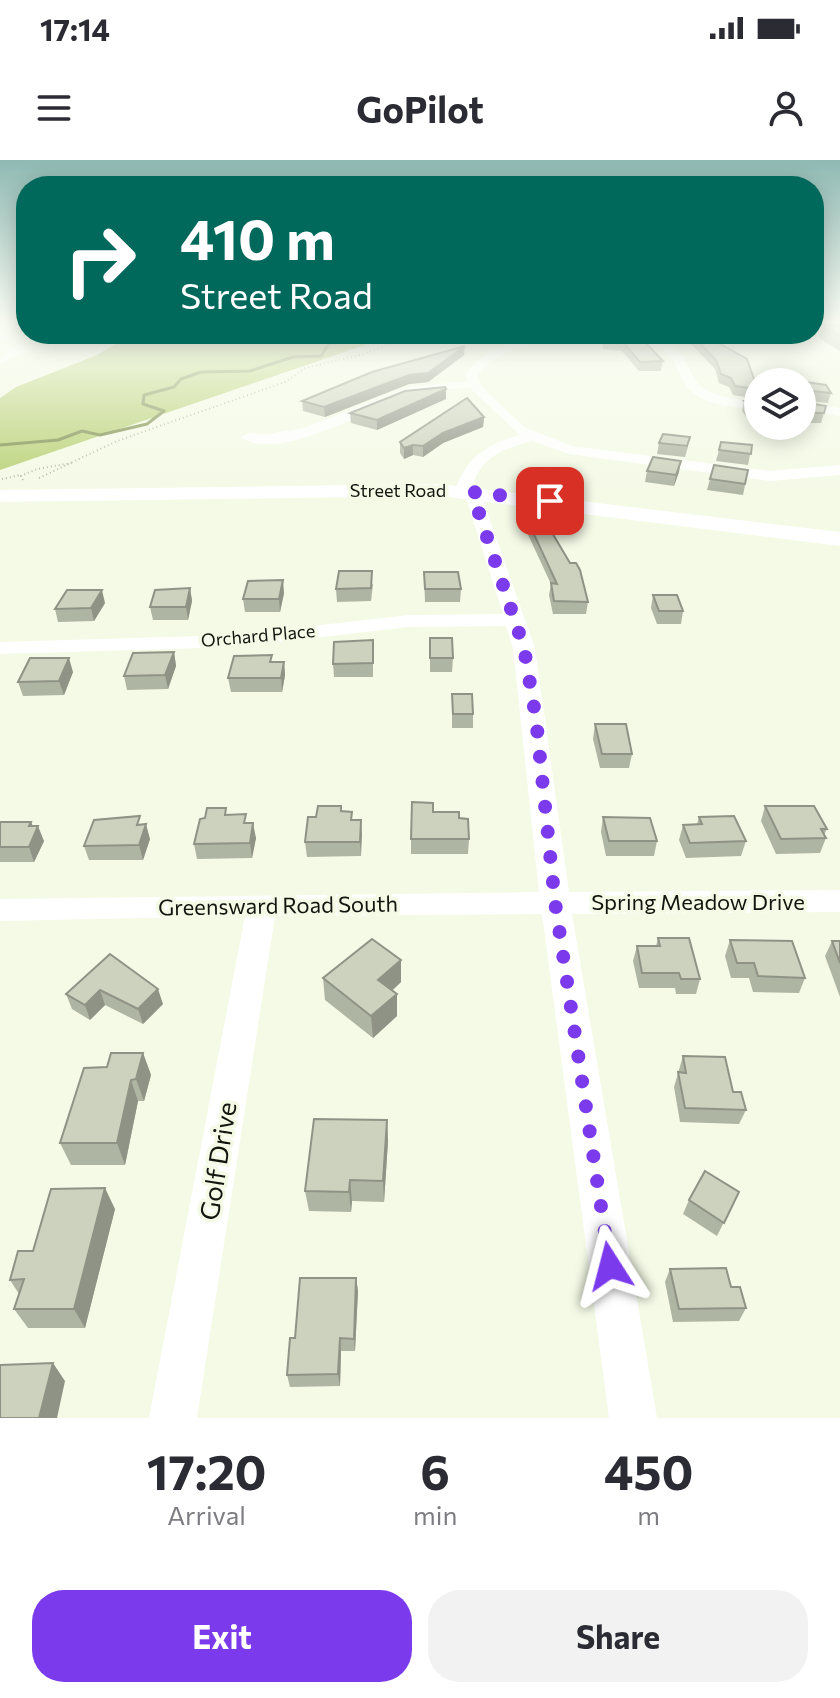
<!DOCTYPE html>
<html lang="en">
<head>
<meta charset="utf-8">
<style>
  body { margin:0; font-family:Commissioner,sans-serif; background:#f2f2f3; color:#2b2b33; height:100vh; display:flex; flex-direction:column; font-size:30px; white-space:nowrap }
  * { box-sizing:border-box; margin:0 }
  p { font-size:26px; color:#7c7c81 }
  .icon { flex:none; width:44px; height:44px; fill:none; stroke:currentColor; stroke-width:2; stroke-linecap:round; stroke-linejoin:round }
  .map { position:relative; height:1258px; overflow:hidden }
  .sheet { display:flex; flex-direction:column; background:#fff; flex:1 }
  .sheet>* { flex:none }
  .top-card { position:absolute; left:16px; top:16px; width:808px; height:168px; border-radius:32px; box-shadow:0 4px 20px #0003; background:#00695c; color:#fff; overflow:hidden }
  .fabs { position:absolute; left:744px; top:208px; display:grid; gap:16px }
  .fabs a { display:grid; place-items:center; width:72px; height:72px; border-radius:50%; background:#fff; box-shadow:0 4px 20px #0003; font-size:40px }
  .pin { position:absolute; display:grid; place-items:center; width:68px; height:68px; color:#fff; margin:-34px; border-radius:16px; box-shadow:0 4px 12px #0006 }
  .me { position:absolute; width:88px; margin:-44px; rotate:351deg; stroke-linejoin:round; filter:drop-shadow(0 0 6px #0008) }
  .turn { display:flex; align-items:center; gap:28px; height:168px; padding:0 32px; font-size:36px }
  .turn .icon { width:104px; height:104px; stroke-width:2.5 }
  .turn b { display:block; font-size:56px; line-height:68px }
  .eta { display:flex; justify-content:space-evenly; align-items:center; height:136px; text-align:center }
  .eta b { font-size:48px; font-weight:700; line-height:56px }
  .button { display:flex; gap:16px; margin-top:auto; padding:16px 32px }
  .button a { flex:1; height:92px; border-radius:32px; background:#7c3aed; color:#fff; font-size:32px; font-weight:700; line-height:92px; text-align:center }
  .button a+a { background:#f2f2f3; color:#2b2b33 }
  .status { display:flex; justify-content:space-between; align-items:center; height:56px; padding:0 40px; background:#fff; direction:ltr }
  .status svg { height:22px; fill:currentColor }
  header { display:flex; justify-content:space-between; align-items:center; height:104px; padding:0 32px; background:#fff; font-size:36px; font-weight:700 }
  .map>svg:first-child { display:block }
  .forest { fill:#b8d074 }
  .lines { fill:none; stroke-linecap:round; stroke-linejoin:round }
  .stream { stroke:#7c8d4a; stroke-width:3 }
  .path { stroke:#afb4a4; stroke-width:2; stroke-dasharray:1 3; stroke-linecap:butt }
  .minor { fill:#fff; fill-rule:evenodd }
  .major { fill:#fff; fill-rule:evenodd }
  .wall { fill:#afb5a3 }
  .shaded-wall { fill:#8f9385 }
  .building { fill:#ccd2be; stroke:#8f9385; stroke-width:2 }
  .route { stroke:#7c3aed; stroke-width:14; stroke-dasharray:0 25.2 }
  .labels { text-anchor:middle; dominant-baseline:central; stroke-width:7; stroke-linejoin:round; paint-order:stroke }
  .far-street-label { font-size:18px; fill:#13150e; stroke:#f4fae6 }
  .street-label { font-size:22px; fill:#13150e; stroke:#f4fae6 }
  .near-street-label { font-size:26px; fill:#13150e; stroke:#f4fae6 }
</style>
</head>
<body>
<div class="status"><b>17:14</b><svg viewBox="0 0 49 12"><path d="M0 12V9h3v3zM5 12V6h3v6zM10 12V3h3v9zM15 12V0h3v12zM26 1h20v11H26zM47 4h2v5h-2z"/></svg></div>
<header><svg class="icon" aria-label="menu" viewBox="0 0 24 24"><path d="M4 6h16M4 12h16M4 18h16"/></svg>GoPilot<svg class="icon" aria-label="person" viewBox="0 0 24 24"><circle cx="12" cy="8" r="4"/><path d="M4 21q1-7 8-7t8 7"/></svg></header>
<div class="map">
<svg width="840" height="1258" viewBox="0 0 840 1258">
  <rect width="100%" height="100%" fill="#f4fae6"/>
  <path class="forest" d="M132,174H397L0,310V238L16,227L97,195Z"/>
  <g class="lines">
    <path class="stream" d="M0,285L58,280L82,271L100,275L147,264L164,251L143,244L144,235L174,227L181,219L201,212L250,211L293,197L321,196L329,184L363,179L367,174"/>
    <g class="path">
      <path d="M704,177L725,174"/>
      <path d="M39,318L117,281L285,222L305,208L364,194L416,174"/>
      <path d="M2,319L21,315"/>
      <path d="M23,320L21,316L37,309L72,303"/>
    </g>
    <g class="minor">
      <path d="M0,173L44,174L28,191L0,204V197L28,178L0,179Z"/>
      <path d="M557,174C592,174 643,167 674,188C686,196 688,209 695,219C707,239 738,239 758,241V249C734,247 700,246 685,224C677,212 676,196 661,190C614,170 509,172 477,215L482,227L524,267L572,286L770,311L840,305V315L770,321L569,294L533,281C504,288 481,297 472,327L480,332L535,488L569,732L840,730V752L572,754L657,1258H609L542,754L275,756L197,1258H149L245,756L0,761V739L539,732L513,488L506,466L409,467L234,487L0,494V482L234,475L409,455L503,454L465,335L455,331C466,297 487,284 520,275L470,228C451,229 431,229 413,234C375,245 277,305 241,277L248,273L268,274L304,268L410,227L467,221L465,215C488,184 520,179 557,174Z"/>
      <path d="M802,242L840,248V256L802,250Z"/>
    </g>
    <path class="major" d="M439,324L840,372V386L439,336L0,342V330Z"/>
  </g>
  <g class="wall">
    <path d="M822,165H840V191L819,178Z"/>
    <path d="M603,174L641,178L663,201L661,211H639L622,191L603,189L602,181Z"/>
    <path d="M687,174H702L755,222H758V239L733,235L729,227L719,223L715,209L686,179Z"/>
    <path d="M464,195L428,222L409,224L325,257L303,251L302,241Z"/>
    <path d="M806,222L831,233L828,243L802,240V242L826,246L821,263H802V232Z"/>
    <path d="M446,239L377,270L351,263L350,253Z"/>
    <path d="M744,241H758V263H751L742,251Z"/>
    <path d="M484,257L483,267L443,283L423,297L413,295L404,299L400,293V282Z"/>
    <path d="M659,283L688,287L685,297L657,294Z"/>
    <path d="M752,285L748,305L716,301L719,290Z"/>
    <path d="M748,310L743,335L707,330L710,319Z"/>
    <path d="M647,311L679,312L674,326L645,322Z"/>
    <path d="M525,355L570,403L588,442L586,454H553L549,435L551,424L524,366Z"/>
    <path d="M424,412L461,429L460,442H425Z"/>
    <path d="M373,424L371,441L337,442L336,429Z"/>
    <path d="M190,428L192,441L188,460H153L150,447Z"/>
    <path d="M284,433L280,452H245L243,439Z"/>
    <path d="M653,435L683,451L681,464H657L651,448Z"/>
    <path d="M105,443L94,461L58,462L55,449Z"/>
    <path d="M430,478L453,498L452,512H430Z"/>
    <path d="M373,480V517H334L333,504Z"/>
    <path d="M174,492L176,506L168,529L127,530L124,516Z"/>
    <path d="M273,502H284L285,515L282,532H231L228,518Z"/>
    <path d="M73,512L64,535L23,536L18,522Z"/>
    <path d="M452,534L473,554V568H452Z"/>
    <path d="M595,564L632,594L629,608H600L593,579Z"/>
    <path d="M341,646L342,651L353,660H361V696L307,697L305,682L316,657Z"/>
    <path d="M765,646L827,669L824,675L826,678L820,693L776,694L761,661Z"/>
    <path d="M433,652L459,658L469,679L468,694H411V679Z"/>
    <path d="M227,655L247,663L256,678L252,698L197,699L194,684Z"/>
    <path d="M603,657L657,681L654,696H606L601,672Z"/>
    <path d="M699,657L746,681L741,696L686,698L679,680L683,665L697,664Z"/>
    <path d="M0,662H31L33,666L44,681L34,702H0Z"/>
    <path d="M142,665L150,679L143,700H89L84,686Z"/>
    <path d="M658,778L700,819L696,834H676L675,828H639L633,801L637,786H656Z"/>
    <path d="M730,780L805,818L799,833L753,832L749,818H731L725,796Z"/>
    <path d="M832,781H840V837L825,796Z"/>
    <path d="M110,794L163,844L143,864L105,845L90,860L72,849L66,834Z"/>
    <path d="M401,800V822L392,831L397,856L373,878L325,840L323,818Z"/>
    <path d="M143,893L151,915L144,941H138L125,1005H71L60,983Z"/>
    <path d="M683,896L733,932L746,950L739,964L680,962L674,927Z"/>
    <path d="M387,960L388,981L384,1042L352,1041L351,1052L309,1051L305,1031Z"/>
    <path d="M739,1032L717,1076L683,1054L689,1040Z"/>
    <path d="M115,1049L85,1168H28L14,1149L19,1134L10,1120L33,1091Z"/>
    <path d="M670,1109L731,1127L746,1148L739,1161L673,1162L665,1122Z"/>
    <path d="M356,1118L358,1131L355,1191H341L340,1226L290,1227L287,1215L295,1178Z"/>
  </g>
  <g class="shaded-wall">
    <path d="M465,186L464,195L428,222L409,224L325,257L324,247Z"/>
    <path d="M446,229V239L377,270V260Z"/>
    <path d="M484,257L483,267L443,283L423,297V286L443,273Z"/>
    <path d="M413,285V295L404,299V288Z"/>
    <path d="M681,301L679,312L674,326L676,315Z"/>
    <path d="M283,420L284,433L280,452L279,439Z"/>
    <path d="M190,428L192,441L188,460L186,447Z"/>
    <path d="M102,430L105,443L94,461L91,448Z"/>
    <path d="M174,492L176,506L168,529L165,515Z"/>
    <path d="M69,498L73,512L64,535L59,521Z"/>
    <path d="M284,502L285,515L282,532L281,518Z"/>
    <path d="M361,660L362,675L361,696L360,682Z"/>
    <path d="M31,662L35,673L38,666L44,681L34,702L29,687V666Z"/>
    <path d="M253,663L256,678L252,698L250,683Z"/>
    <path d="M146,664L150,679L143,700L139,685Z"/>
    <path d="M401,800V822L379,842L378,820Z"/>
    <path d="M158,829L163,844L143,864L138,849Z"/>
    <path d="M100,830L105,845L90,860L85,845Z"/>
    <path d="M397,834V856L373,878L371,856Z"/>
    <path d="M143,893L151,915L144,941L136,919Z"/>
    <path d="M131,920L138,941L125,1005L117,983Z"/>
    <path d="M387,960L388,981L384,1042L383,1021Z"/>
    <path d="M350,1020L352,1041L351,1052L349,1032Z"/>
    <path d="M105,1028L115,1049L85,1168L74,1149Z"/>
    <path d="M356,1118L358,1131L355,1191L354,1179Z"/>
    <path d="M340,1178L341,1191L340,1226L338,1214Z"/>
    <path d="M53,1203L65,1221L57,1258H39Z"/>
  </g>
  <g class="building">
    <path d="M822,165H840V176Z"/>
    <path d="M603,174L641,178L663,201L640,202L623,182L604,180Z"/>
    <path d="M691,174H702L747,199L755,222H780H758V229L735,226L731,218L721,214L716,200Z"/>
    <path d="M465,186L428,213L409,215L324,247L302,241L372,212Z"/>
    <path d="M806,222L826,225L831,233L803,230Z"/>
    <path d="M445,227L446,229L377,260L350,253L405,231Z"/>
    <path d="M467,238L484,257L443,273L423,286L413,285L404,288L400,282Z"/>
    <path d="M802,239V242L826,246L824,253H802Z"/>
    <path d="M744,241H758V253H754Z"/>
    <path d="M663,274L690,277L687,286L659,283Z"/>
    <path d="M721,282L752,285L751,294L719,290Z"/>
    <path d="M653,297L681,301L676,315L647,311Z"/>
    <path d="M714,305L748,310L745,324L710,319Z"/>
    <path d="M541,354L570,403H576L580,410L588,442L554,441L551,423L557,424L525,355Z"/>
    <path d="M339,411H372L371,428L336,429Z"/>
    <path d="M424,412H458L461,429H425Z"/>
    <path d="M283,420L279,439H243L248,421Z"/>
    <path d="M190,428L186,447H150L155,430Z"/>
    <path d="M67,430H102L91,448L55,449Z"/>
    <path d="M653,435H677L683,451H659Z"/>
    <path d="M430,478H452L453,498H430Z"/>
    <path d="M373,480V503L333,504L334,482Z"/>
    <path d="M174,492L165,515L124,516L133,493Z"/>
    <path d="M272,495L270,502H284L281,518H228L234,496Z"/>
    <path d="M30,498H69L59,521L18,522Z"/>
    <path d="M452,534H472L473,554H453Z"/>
    <path d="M595,564H626L632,594H602Z"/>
    <path d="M412,642L433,643V652H459V658L468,659L469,679H411Z"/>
    <path d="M318,646H341V651L352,652L351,660H361L360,682H305L308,657H316Z"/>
    <path d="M765,646H814L827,669H821L826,678L781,679Z"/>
    <path d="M207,648H226L225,655L246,654L244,663H253L250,683L194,684L200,659L205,658Z"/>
    <path d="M140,656L137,665L146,664L139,685L84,686L94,660Z"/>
    <path d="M734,656L746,681L690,683L683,665L702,664L699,657Z"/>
    <path d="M603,657L650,658L657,681H609Z"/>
    <path d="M0,662H31L29,666H38L29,687H0Z"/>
    <path d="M658,778H689L700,819H681L679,813H642L637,786H660Z"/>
    <path d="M372,779L401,800L378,820L397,834L371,856L323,818Z"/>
    <path d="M730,780L792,781L805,818L758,816L754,803H737Z"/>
    <path d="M832,781H840V803Z"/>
    <path d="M110,794L158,829L138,849L100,830L85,845L66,834Z"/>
    <path d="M111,893H143L136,919L131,920L117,983H60L84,908L107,907Z"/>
    <path d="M683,896L725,897L733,932H741L746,950L685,948L678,912L686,913Z"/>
    <path d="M314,959L387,960L383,1021L350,1020L349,1032L305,1031Z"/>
    <path d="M705,1011L739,1032L724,1063L689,1040Z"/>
    <path d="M105,1028L74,1149H14L24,1119L10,1120L18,1091H33L51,1029Z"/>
    <path d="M726,1108L731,1127H740L746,1148L679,1149L670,1109Z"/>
    <path d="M300,1118H356L354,1179L340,1178L338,1214L287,1215L290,1178H295Z"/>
    <path d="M53,1203L39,1258H0V1205Z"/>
  </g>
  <linearGradient id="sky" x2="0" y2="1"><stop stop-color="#8fb9b3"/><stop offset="0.48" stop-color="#fafdf4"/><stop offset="1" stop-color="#fafdf4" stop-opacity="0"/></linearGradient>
  <rect width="840" height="336" fill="url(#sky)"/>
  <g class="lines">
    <path class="route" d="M550,341L472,332L524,488L536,559L555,742L610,1106"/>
  </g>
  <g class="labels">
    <g class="far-street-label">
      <text x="398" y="330">Street Road</text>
      <text transform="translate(258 475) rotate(-5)">Orchard Place</text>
    </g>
    <g class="street-label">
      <text x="698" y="741">Spring Meadow Drive</text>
      <text transform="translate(278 745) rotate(-1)">Greensward Road South</text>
    </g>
    <g class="near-street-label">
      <text transform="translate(217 1001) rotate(-81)">Golf Drive</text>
    </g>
  </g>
</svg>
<div class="fabs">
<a><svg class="icon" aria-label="layers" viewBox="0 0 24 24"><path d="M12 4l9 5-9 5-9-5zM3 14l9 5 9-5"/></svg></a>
</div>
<div class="pin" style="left:550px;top:341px;background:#d93025"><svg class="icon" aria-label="arrive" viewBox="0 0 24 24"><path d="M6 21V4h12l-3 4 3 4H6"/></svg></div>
<svg class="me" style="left:610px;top:1106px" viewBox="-20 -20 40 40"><path d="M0-17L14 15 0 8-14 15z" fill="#7c3aed" stroke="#fff" stroke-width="4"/></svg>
<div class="top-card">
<div class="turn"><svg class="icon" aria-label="right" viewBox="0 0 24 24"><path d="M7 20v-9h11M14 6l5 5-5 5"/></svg><div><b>410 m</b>Street Road</div></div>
</div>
</div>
<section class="sheet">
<div class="eta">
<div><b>17:20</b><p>Arrival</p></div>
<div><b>6</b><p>min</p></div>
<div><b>450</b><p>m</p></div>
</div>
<div class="button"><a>Exit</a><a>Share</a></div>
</section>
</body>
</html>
